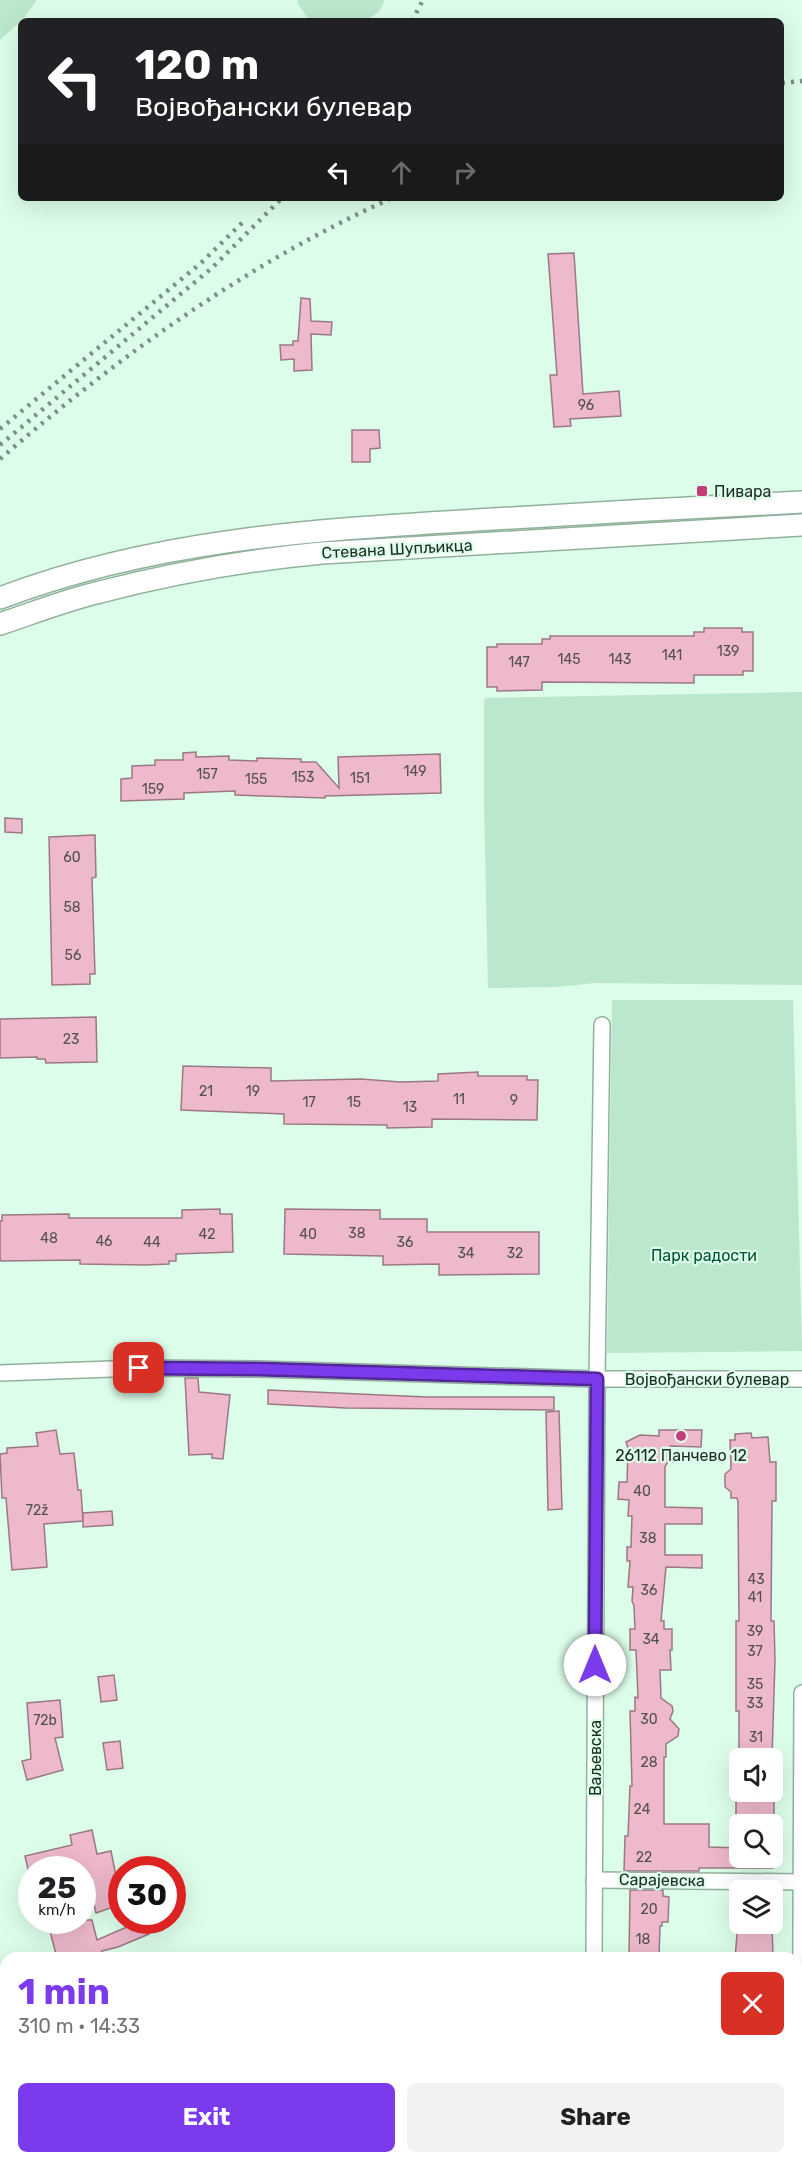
<!DOCTYPE html>
<html lang="en">
<head>
<meta charset="utf-8">
<style>
  body { margin:0; font-family:Rubik,sans-serif; background:#f2f2f2; color:#202124; height:100vh; display:flex; flex-direction:column; font-size:22px; white-space:nowrap }
  * { box-sizing:border-box; margin:0 }
  p { font-size:20px; color:#757577 }
  .icon { flex:none; width:33px; height:33px; fill:none; stroke:currentColor; stroke-width:2; stroke-linecap:round; stroke-linejoin:round }
  .map { position:relative; flex:1; overflow:hidden }
  .sheet { position:absolute; left:0px; top:1952px; width:802px; height:212px; display:flex; flex-direction:column; background:#fff; border-radius:18px 18px 0 0; box-shadow:0 6px 24px #0002 }
  .sheet>* { flex:none }
  .guide { position:absolute; left:18px; top:18px; width:766px; height:183px; border-radius:9px; box-shadow:0 6px 24px #0002; background:#202124; color:#fff; overflow:hidden }
  .buttons { position:absolute; left:729px; top:1748px; display:grid; gap:12px }
  .buttons a { display:grid; place-items:center; width:54px; height:54px; border-radius:9px; background:#fff; box-shadow:0 6px 24px #0002; font-size:30px }
  .speed { position:absolute; left:18px; top:1856px; display:flex; gap:12px; font-size:30px; font-weight:700; text-align:center }
  .speed>* { display:grid; place-content:center; width:78px; height:78px; border-radius:50%; background:#fff; box-shadow:0 6px 24px #0002; line-height:1 }
  .speed small { font-size:15px; font-weight:400 }
  .speed .limit { border:9px solid #d22; background:#fff; color:#111 }
  .pin { position:absolute; display:grid; place-items:center; width:51px; height:51px; color:#fff; margin:-26px; border-radius:12px; box-shadow:0 3px 9px #0006 }
  .me { position:absolute; width:66px; margin:-33px; rotate:0deg; stroke-linejoin:round; filter:drop-shadow(0 0 4px #0008) }
  .turn { display:flex; align-items:center; gap:21px; height:126px; padding:0 18px; font-size:27px }
  .turn .icon { width:78px; height:78px; stroke-width:2.5 }
  .turn b { display:block; font-size:42px; line-height:51px }
  .lanes { display:flex; align-items:center; height:57px; padding:0 18px; background:#0003; justify-content:center; gap:30px; direction:ltr }
  .lanes .off { opacity:.35 }
  .round { display:grid; place-items:center; flex:none; width:63px; height:63px; border-radius:9px; background:#f2f2f2 }
  .summary { display:flex; align-items:center; justify-content:space-between; height:102px; padding:0 18px }
  h1 { font-size:36px; font-weight:700; line-height:45px; color:#7c3aed }
  .button { display:flex; gap:12px; margin-top:auto; padding:12px 18px }
  .button a { flex:1; height:69px; border-radius:9px; background:#7c3aed; color:#fff; font-size:24px; font-weight:700; line-height:69px; text-align:center }
  .button a+a { background:#f2f2f2; color:#202124 }
  .map>svg:first-child { display:block }
  .green { fill:#bbe8cc }
  .building { fill:#edb9cb; stroke:#9a7984; stroke-width:1.5 }
  .lines { fill:none; stroke-linecap:round; stroke-linejoin:round }
  .minor-casing { stroke:#92b19d; stroke-width:18 }
  .secondary-casing { stroke:#92b19d; stroke-width:24 }
  .minor { stroke:#fff; stroke-width:15 }
  .secondary { stroke:#fff; stroke-width:21 }
  .rail { stroke:#7b9184; stroke-width:4.5; stroke-dasharray:3 6; stroke-linecap:butt }
  .route-casing { stroke:#51269a; stroke-width:15 }
  .route { stroke:#7c3aed; stroke-width:10 }
  .poi-dot { fill:#c43c7a; stroke:#dcfde9; stroke-width:2 }
  .labels { text-anchor:middle; dominant-baseline:central; stroke-width:4.5; stroke-linejoin:round; paint-order:stroke }
  .number-label { font-size:14px; fill:#53504e }
  .poi-label { font-size:16px; fill:#202d25; stroke:#dcfde9; text-anchor:start }
  .street-label { font-size:16px; fill:#202d25; stroke:#dcfde9 }
  .park-label { font-size:16px; fill:#005431; stroke:#dcfde9 }
</style>
</head>
<body>
<div class="map">
<svg width="802" height="2162" viewBox="0 0 802 2162">
  <rect width="100%" height="100%" fill="#dcfde9"/>
  <g class="green">
    <path d="M0,0H37L24,18L0,40Z"/>
    <path d="M298,0H385C375,30 337,21 310,21L297,3Z"/>
    <path d="M802,692V985L595,983L556,987L488,988L484,802V703L485,698Z"/>
    <path d="M612,1000H793L802,1351L607,1353Z"/>
  </g>
  <g class="building">
    <path d="M574,253L583,394L619,391L621,416L570,419L571,426L554,427L550,375H557L548,254Z"/>
    <path d="M301,298L310,299L311,321L332,322L331,335L311,334L312,370L294,371V359L281,360L280,345H293V341H298Z"/>
    <path d="M352,430H379L380,448L370,449V462H352Z"/>
    <path d="M704,628H742V632H753V671H743V675H694V683L542,682V690L497,691V687H487V647H497V644H542V639H550V636H694V632H704Z"/>
    <path d="M196,752V757L229,756V760L257,761V758L301,759V762H316L339,788L338,757L440,754L441,793L325,796V798L235,795V791L184,793V799L121,801V779L132,778V766L155,765V760H183V753Z"/>
    <path d="M5,818L22,819V833L5,832Z"/>
    <path d="M95,835L96,877L92,878L95,974H90V984L52,985L49,837Z"/>
    <path d="M96,1017L97,1062L46,1063L45,1059H37V1057L0,1058V1019Z"/>
    <path d="M183,1066L271,1068V1081L361,1079L400,1082L438,1081V1074L478,1072V1076H527V1080H538L537,1120L432,1119V1127L387,1128V1125L284,1124V1114L181,1110Z"/>
    <path d="M220,1209V1214H232L233,1252L176,1254V1261H169V1264L145,1265L80,1264V1260L1,1261L0,1258V1221H2V1215L69,1214V1218H182V1210Z"/>
    <path d="M285,1209L380,1210V1219H427V1232H539V1274L439,1275V1264L383,1265V1256L284,1254Z"/>
    <path d="M185,1378H198L199,1392L230,1395L223,1459L212,1458V1454L189,1455Z"/>
    <path d="M268,1390L427,1397H554V1410L346,1408L268,1404Z"/>
    <path d="M559,1411L562,1509L548,1510L546,1412Z"/>
    <path d="M56,1430L60,1454L74,1453L78,1490H81L83,1521L44,1524L47,1567L12,1570L6,1498H2L0,1454L7,1453V1448L38,1446L36,1433Z"/>
    <path d="M659,1430H702L701,1447L670,1446V1458L665,1467V1507L702,1508V1524H665V1555H702V1568L666,1567L661,1621H664V1629H672V1650H670L671,1670H660L661,1698L672,1706L673,1711L670,1719L679,1729L678,1736L666,1744V1757H664V1824H709V1847L740,1848V1857H773V1868H699V1871H624L625,1836H628L630,1786H632L630,1711H635V1697L638,1698L636,1650H630V1629H635L634,1606L632,1601L633,1587H628L630,1561H627V1547H631L632,1516H628L629,1500L618,1499L619,1482H627L628,1448L626,1442L640,1435L659,1436Z"/>
    <path d="M751,1433L752,1438L768,1437L770,1462H776V1501H772L771,1621H774L775,1660L772,1758H739V1711H736V1621H739L738,1502L737,1498H731V1492L725,1487V1474L731,1469L730,1440H735V1434Z"/>
    <path d="M112,1511L113,1525L83,1527V1513Z"/>
    <path d="M114,1675L117,1700L101,1702L98,1677Z"/>
    <path d="M60,1700L63,1737L55,1738L63,1770L27,1780L22,1761L31,1759L27,1703Z"/>
    <path d="M120,1741L123,1768L107,1770L103,1743Z"/>
    <path d="M736,1791H774V1818L736,1817Z"/>
    <path d="M92,1830L97,1854L111,1851L116,1876H113L115,1882L111,1883L119,1905L96,1913L88,1876L82,1878V1869H28L25,1856L72,1845L70,1835Z"/>
    <path d="M630,1890H663V1896L669,1897L668,1922H662V1926H660L659,1958H629Z"/>
    <path d="M47,1920H92L97,1940L143,1920L149,1934L118,1947L102,1951L98,1958H57Z"/>
    <path d="M738,1923H772L773,1958H735Z"/>
  </g>
  <g class="lines">
    <defs>
      <g id="minor">
        <path d="M0,1373L139,1368L258,1369L597,1379H802"/>
        <path d="M594,1880L802,1882"/>
        <path d="M594,1958L597,1379L602,1025"/>
        <path d="M0,2126L6,2145"/>
        <path d="M10,2157L12,2162"/>
        <path d="M593,2162L594,2157"/>
        <path d="M800,2162L802,1693"/>
      </g>
      <g id="secondary">
        <path d="M0,598C155,539 313,530 476,520C585,514 693,507 802,502"/>
        <path d="M0,624C33,613 66,600 100,592C173,573 247,560 322,553L802,525"/>
      </g>
    </defs>
    <use href="#minor" class="minor-casing"/>
    <use href="#secondary" class="secondary-casing"/>
    <use href="#minor" class="minor"/>
    <use href="#secondary" class="secondary"/>
    <g class="rail">
      <path d="M412,21L423,0"/>
      <path d="M782,83L802,81"/>
      <path d="M0,429L201,263L243,222"/>
      <path d="M0,445L213,267L282,198"/>
      <path d="M0,459C119,356 248,263 392,198"/>
    </g>
  </g>
  <g class="lines">
    <defs>
      <path id="route" d="M139,1368L258,1369L597,1379L595,1665"/>
    </defs>
    <use href="#route" class="route-casing"/>
    <use href="#route" class="route"/>
  </g>
  <g class="poi-dot">
    <rect x="696" y="485" width="12" height="12" rx="3"/>
    <circle cx="681" cy="1436" r="6"/>
  </g>
  <g class="labels">
    <g class="number-label">
      <text x="586" y="405">96</text>
      <text x="728" y="651">139</text>
      <text x="672" y="655">141</text>
      <text x="569" y="659">145</text>
      <text x="620" y="659">143</text>
      <text x="519" y="662">147</text>
      <text x="415" y="771">149</text>
      <text x="207" y="774">157</text>
      <text x="303" y="777">153</text>
      <text x="360" y="778">151</text>
      <text x="256" y="779">155</text>
      <text x="153" y="789">159</text>
      <text x="72" y="857">60</text>
      <text x="72" y="907">58</text>
      <text x="73" y="955">56</text>
      <text x="71" y="1039">23</text>
      <text x="206" y="1091">21</text>
      <text x="253" y="1091">19</text>
      <text x="459" y="1099">11</text>
      <text x="514" y="1100">9</text>
      <text x="309" y="1102">17</text>
      <text x="354" y="1102">15</text>
      <text x="410" y="1107">13</text>
      <text x="357" y="1233">38</text>
      <text x="207" y="1234">42</text>
      <text x="308" y="1234">40</text>
      <text x="49" y="1238">48</text>
      <text x="104" y="1241">46</text>
      <text x="152" y="1242">44</text>
      <text x="405" y="1242">36</text>
      <text x="466" y="1253">34</text>
      <text x="515" y="1253">32</text>
      <text x="642" y="1491">40</text>
      <text x="37" y="1510">72ž</text>
      <text x="648" y="1538">38</text>
      <text x="756" y="1579">43</text>
      <text x="649" y="1590">36</text>
      <text x="755" y="1597">41</text>
      <text x="755" y="1631">39</text>
      <text x="651" y="1639">34</text>
      <text x="755" y="1651">37</text>
      <text x="755" y="1684">35</text>
      <text x="755" y="1703">33</text>
      <text x="649" y="1719">30</text>
      <text x="45" y="1720">72b</text>
      <text x="756" y="1737">31</text>
      <text x="649" y="1762">28</text>
      <text x="642" y="1809">24</text>
      <text x="644" y="1857">22</text>
      <text x="649" y="1909">20</text>
      <text x="643" y="1939">18</text>
    </g>
    <g class="poi-label">
      <text x="714" y="491">Пивара</text>
      <text x="681" y="1455" text-anchor="middle">26112 Панчево 12</text>
    </g>
    <g class="street-label">
      <text transform="translate(397 549) rotate(-3)">Стевана Шупљикца</text>
      <text x="707" y="1379">Војвођански булевар</text>
      <text transform="translate(595 1758) rotate(-90)">Ваљевска</text>
      <text transform="translate(662 1880) rotate(1)">Сарајевска</text>
    </g>
    <g class="park-label">
      <text x="704" y="1255">Парк радости</text>
    </g>
  </g>
</svg>
<div class="buttons">
<a><svg class="icon" aria-label="sound" viewBox="0 0 24 24"><path d="M4 9h4l5-4v14l-5-4H4zM17 9q2 3 0 6"/></svg></a>
<a><svg class="icon" aria-label="search" viewBox="0 0 24 24"><circle cx="10" cy="10" r="6"/><path d="M15 15l6 6"/></svg></a>
<a><svg class="icon" aria-label="layers" viewBox="0 0 24 24"><path d="M12 4l9 5-9 5-9-5zM3 14l9 5 9-5"/></svg></a>
</div>
<div class="speed"><div>25<small>km/h</small></div><div class="limit">30</div></div>
<div class="pin" style="left:139px;top:1368px;background:#d93025"><svg class="icon" aria-label="arrive" viewBox="0 0 24 24"><path d="M6 21V4h12l-3 4 3 4H6"/></svg></div>
<svg class="me" style="left:595px;top:1665px" viewBox="-20 -20 40 40"><circle r="19" fill="#fff"/><path d="M0-13L10 11 0 6-10 11z" fill="#7c3aed"/></svg>
<div class="guide">
<div class="turn"><svg class="icon" aria-label="left" viewBox="0 0 24 24"><path d="M17 20v-9H6M10 6l-5 5 5 5"/></svg><div><b>120 m</b>Војвођански булевар</div></div>
<div class="lanes"><svg class="icon" aria-label="left" viewBox="0 0 24 24"><path d="M17 20v-9H6M10 6l-5 5 5 5"/></svg><svg class="icon off" aria-label="ahead" viewBox="0 0 24 24"><path d="M12 20V5M6 11l6-6 6 6"/></svg><svg class="icon off" aria-label="right" viewBox="0 0 24 24"><path d="M7 20v-9h11M14 6l5 5-5 5"/></svg></div>
</div>
<section class="sheet">
<div class="summary"><div><h1>1 min</h1><p>310 m · 14:33</p></div><a class="round" style="background:#d93025;color:#fff"><svg class="icon" aria-label="close" viewBox="0 0 24 24"><path d="M6 6l12 12M18 6L6 18"/></svg></a></div>
<div class="button"><a>Exit</a><a>Share</a></div>
</section>
</div>
</body>
</html>
